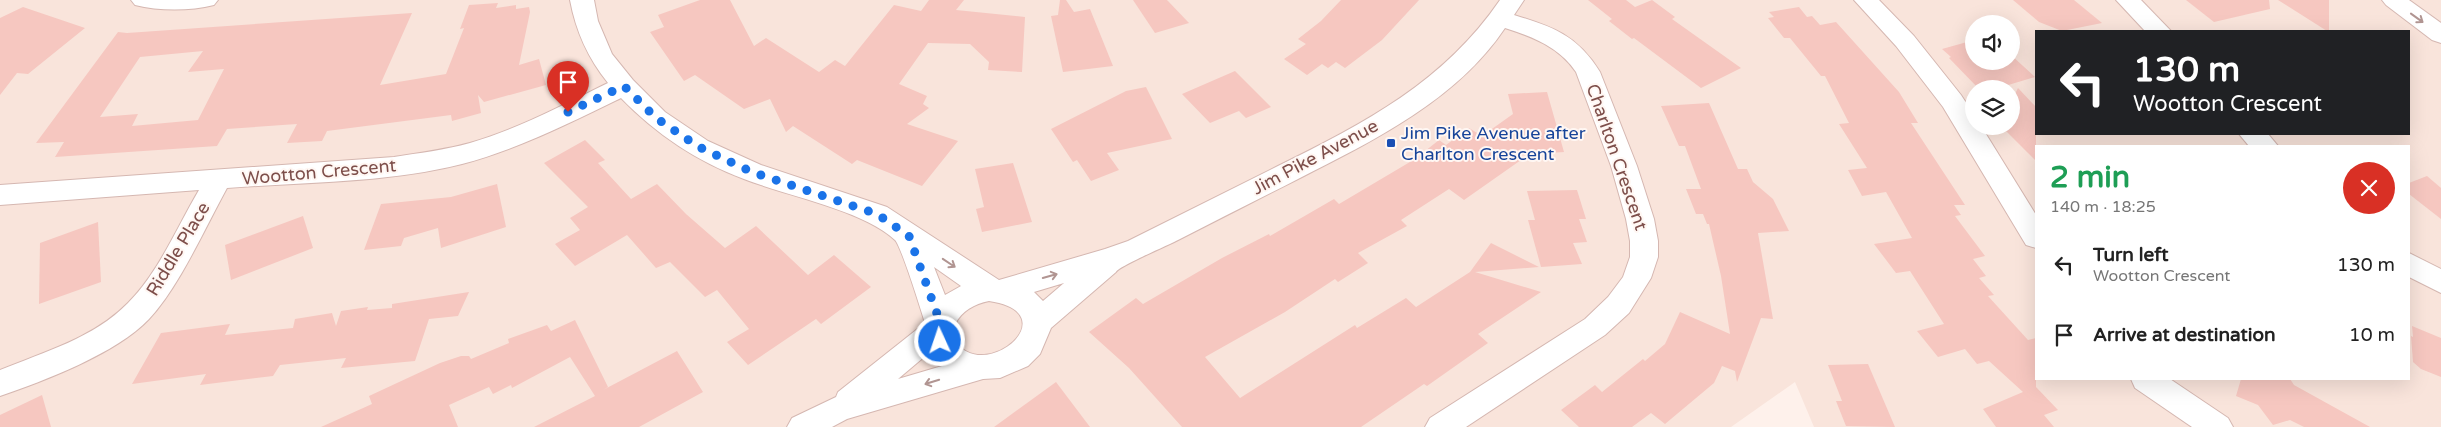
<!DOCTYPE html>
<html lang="en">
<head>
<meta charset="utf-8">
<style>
  body { margin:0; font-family:"Varela Round",sans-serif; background:#f6f6f6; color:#222; height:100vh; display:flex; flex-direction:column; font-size:19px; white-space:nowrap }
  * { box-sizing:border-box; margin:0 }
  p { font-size:16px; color:#767676 }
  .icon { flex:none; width:28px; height:28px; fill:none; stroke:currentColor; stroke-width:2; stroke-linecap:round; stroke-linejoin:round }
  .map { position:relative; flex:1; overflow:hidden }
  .drawer { position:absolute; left:2035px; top:145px; width:375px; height:235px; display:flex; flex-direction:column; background:#fff; border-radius:0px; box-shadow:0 5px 20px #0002 }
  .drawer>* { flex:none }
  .guide { position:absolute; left:2035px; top:30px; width:375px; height:105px; border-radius:0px; box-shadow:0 5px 20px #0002; background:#202124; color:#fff; overflow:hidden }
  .buttons { position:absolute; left:1965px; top:15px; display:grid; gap:10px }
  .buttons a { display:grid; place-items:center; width:55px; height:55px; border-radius:50%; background:#fff; box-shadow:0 5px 20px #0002; font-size:25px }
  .pin { position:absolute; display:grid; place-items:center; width:42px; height:42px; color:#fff; margin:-51px -21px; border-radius:50% 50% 50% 0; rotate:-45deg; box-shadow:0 0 5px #0007 }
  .pin .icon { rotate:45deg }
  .me { position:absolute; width:55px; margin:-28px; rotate:357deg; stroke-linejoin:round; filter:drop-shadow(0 0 4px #0008) }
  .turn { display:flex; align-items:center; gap:18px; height:105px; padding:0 15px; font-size:22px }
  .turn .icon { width:65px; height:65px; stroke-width:2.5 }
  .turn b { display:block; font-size:35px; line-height:42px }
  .round { display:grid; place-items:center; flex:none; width:52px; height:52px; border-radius:26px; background:#f6f6f6 }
  .head { display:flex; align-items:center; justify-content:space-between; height:85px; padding:0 15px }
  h1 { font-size:30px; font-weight:800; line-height:38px; color:#1e9e55 }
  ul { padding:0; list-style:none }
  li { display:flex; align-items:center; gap:15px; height:70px; padding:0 15px }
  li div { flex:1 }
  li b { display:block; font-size:19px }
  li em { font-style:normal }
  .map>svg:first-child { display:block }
  .residential { fill:#f9e4db; fill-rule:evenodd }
  .building { fill:#f6c7c0; fill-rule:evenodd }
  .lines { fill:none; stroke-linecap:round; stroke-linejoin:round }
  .minor-casing { stroke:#d5b7b1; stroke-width:2 }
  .minor { fill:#fff; fill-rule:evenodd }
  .oneway { stroke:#b19592 }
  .route { stroke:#1a73e8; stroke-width:9; stroke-dasharray:0 16.2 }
  .transit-dot { fill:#1a4fb4; stroke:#fff7f3; stroke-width:2 }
  .labels { text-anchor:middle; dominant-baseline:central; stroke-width:4; stroke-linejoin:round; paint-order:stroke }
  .transit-label { font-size:18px; fill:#164399; stroke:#fff7f3; text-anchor:start }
  .street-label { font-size:18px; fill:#7d4e4a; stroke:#fff7f3 }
</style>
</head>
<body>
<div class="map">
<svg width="2441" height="427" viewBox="0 0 2441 427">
  <rect width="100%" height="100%" fill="#fef1eb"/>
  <path class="residential" d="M0,0H2441V427H1814L1795,382L1731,427H0ZM1974,24H2011V61H1974ZM2036,31H2409V134H2036ZM1974,89H2011V126H1974ZM2036,146H2409V379H2036Z"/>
  <g class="building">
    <path d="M700,0H730L754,46L766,38L819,72L835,60L845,66L894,5L921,11L929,0H964L956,10L1025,17L1022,72L988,70L989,62L970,44L928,43L899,84L927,96L923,104L929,108L907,124L958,141L922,186L857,160L852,164L793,126L786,132L770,99L744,109L695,75L684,81L650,32L664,27L658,15Z"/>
    <path d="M1060,0H1066L1074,12L1090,9L1113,66L1063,72L1051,16L1058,15Z"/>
    <path d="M1133,0H1167L1189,23L1155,33Z"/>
    <path d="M1341,0H1419L1382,40L1345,68L1336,62L1328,68L1322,64L1307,75L1284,59L1306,44L1298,39L1321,21Z"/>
    <path d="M1588,0H1626L1635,7L1652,0L1675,17L1672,19L1741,68L1701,88L1634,38L1632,39L1609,21L1612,19Z"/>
    <path d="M2013,0H2074L2102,23L2062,31L2039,22Z"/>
    <path d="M2186,0H2269L2270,9L2214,22Z"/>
    <path d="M2278,0H2329V31H2327Z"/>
    <path d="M498,3L496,8L516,5V9L529,7L530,12L519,65L539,59L546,85L484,102L478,95L481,113L452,121L451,115L327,131L322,141L287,143L297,124L227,129L217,146L55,157L64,142L36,143L118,32L127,33L412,13L380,85L446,74L464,28L460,29L469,5ZM203,51L188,72L224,69L198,120L132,126L138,114L100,117L140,57Z"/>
    <path d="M23,7L85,28L28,74L17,73L0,95V18Z"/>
    <path d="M1799,7L1807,17L1812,16L1820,25L1836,22L1899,92L1918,123H1911L1965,205H1954L1961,215L1955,216L1985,256L1973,259L1986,276L1979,278L1994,295L1988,296L2028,340L2036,338V387L2058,410L2044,415L2054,427H1996L1983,409L2023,392L1989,361L1977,364L1965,349L1938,357L1917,331L1944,324L1910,271L1896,273L1874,244L1912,238L1886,192L1862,196L1848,170L1867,168L1839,124L1849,123L1825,76H1821L1790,38H1784L1768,18L1774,17L1769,12Z"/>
    <path d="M1967,42L1974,48V61H2011V55L2035,77L1995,89H1979L1949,58L1951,57L1942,49Z"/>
    <path d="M1235,71L1271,107L1246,118L1239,111L1210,123L1182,94Z"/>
    <path d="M1146,87L1172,139L1107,153L1119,170L1091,181L1077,160L1073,162L1051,129L1126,91Z"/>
    <path d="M2018,88L2036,107V161L2001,126H2011V102Z"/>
    <path d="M1547,92L1564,152L1521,155V160L1464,200L1449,189L1401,220L1407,226L1358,253L1368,263L1338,282L1335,279L1285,312L1205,357L1240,398L1355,325L1357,328L1406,298L1416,307L1470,272L1491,243L1539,267L1475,272L1541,292L1478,334L1488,343L1427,386L1424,384L1361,427H1182L1129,368L1089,332L1136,298L1143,304L1222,258L1269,234L1270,236L1334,199L1339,204L1415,159L1439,140L1446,145L1469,128L1482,136L1513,114L1508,94Z"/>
    <path d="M1709,103L1738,169H1747L1753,182L1773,199L1789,231L1758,233L1773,319L1761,318L1737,382L1735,371L1722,366L1714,383L1665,424L1651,413L1632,427H1579L1561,410L1595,385L1602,392L1643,359L1645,361L1665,344L1680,312L1730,334L1721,276L1709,224H1707L1703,214H1696L1686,189H1701L1685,146H1679L1661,106Z"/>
    <path d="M585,140L605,160L598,163L631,199L657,184L686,214L725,248L756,226L808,275L834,255L871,287L821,324L816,319L748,365L727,342L749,329L717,290L705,297L670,262L656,268L627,235L575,266L555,244L580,230L570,218L588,207L544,163Z"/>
    <path d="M1013,163L1032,222L982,232L976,209L984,207L975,169Z"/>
    <path d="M2427,176L2441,188V219L2409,194V183Z"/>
    <path d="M497,184L506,227L441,248L438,228L404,238L401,246L364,250L381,204L451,197Z"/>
    <path d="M1577,190L1586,219H1579L1587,242L1573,243L1582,264L1541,267L1528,220H1535L1527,191Z"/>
    <path d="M303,216L313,248L231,280L225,245Z"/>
    <path d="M98,222L101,282L39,304L40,243Z"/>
    <path d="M469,292L458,316L429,319L415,361L341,368L346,358L280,365L273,376L200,385L206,374L132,384L161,333L230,324L225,335L293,328L295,319L332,313L336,326L341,311L368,307L367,310L392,308V304Z"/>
    <path d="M575,320L608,387L603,390L677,351L703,392L639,427H534L595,396L570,357L512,388L511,385L493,394L489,387L449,405L458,427H321L372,404L369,396L440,363L461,356H469L471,359L509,343L508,339L547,325L551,331Z"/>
    <path d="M2412,326L2441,338V377L2421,369L2413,362L2411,336L2413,337Z"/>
    <path d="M1868,364L1895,427L1846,426L1836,401H1842L1828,365Z"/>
    <path d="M2241,379H2290L2294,385L2370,427H2304L2290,420L2273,425L2258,405L2236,396Z"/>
    <path d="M1056,382L1090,427H994Z"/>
    <path d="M42,395L51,427H0V415Z"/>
  </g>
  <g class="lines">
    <defs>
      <g id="minor">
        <path d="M131,0H218L214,5C190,11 159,11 135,5Z"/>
        <path d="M570,0H594L598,21L612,54L633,80L665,112L708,141L761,165L887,207L999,280L1105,249L1128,241C1178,216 1228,191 1278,166C1365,123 1444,82 1500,0H1524L1514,15C1553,27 1577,35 1600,72L1637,166L1654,219L1658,241V257L1651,278L1629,313L1605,335L1466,427H1425L1430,418L1585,319L1608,297L1623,277L1630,257V241L1626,219L1611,166L1576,72C1559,47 1533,37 1505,28C1457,100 1373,141 1298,179C1259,199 1219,219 1180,239C1169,245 1119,266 1116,272L1051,328L1040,354L1028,366L1000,378L983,379L847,419L832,427H787L792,418L836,397L838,392L925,323C921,310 901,246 895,240C863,210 787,196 744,179C696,161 656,134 621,98C570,123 518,149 462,164C388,183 304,182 227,188C205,228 179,287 149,319C117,353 44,381 0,396V370C44,352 94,338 128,303C159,272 177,227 199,190L0,205V185L394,157C419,153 445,150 470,143C518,129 563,105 608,83C588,58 576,32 570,0ZM934,267L961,286L945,295ZM1064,283L1043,301L1034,292ZM989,301C1069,313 985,385 955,341V324C962,311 974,304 989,301ZM931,353L942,366L898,379L930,352Z"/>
        <path d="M1854,0H1879L1914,36L1961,95L1974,115V126H1981L2036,215V248L2026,245L1943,107L1896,46Z"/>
        <path d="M2116,0H2141L2171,31H2145Z"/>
        <path d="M2382,0H2409L2441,23V43L2432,40L2386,5Z"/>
        <path d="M2239,134H2268L2278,146H2249Z"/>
        <path d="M2409,253L2441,269V293L2409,277Z"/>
        <path d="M2131,379H2170L2228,418L2233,427H2192L2135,388Z"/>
      </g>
    </defs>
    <use href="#minor" class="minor-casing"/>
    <use href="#minor" class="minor"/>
  </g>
  <defs><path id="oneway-shaft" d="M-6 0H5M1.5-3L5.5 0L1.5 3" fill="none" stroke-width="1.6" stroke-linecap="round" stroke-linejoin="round" transform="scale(1.25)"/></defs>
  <g class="oneway">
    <use href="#oneway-shaft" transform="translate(2417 18) rotate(36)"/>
    <use href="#oneway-shaft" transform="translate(949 263) rotate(34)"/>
    <use href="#oneway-shaft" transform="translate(1050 276) rotate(-16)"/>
    <use href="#oneway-shaft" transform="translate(932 382) rotate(163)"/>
  </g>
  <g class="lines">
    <path class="route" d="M568,112L624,86L656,118L699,147L752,172L877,214L909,236L940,322V341"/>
  </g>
  <rect class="transit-dot" x="1386" y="138" width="10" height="10" rx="2.5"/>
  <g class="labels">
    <g class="transit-label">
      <text x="1401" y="133">Jim Pike Avenue after<tspan x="1401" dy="21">Charlton Crescent</tspan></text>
    </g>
    <g class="street-label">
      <text transform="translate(1315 157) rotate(-28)">Jim Pike Avenue</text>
      <text transform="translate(1617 157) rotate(71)">Charlton Crescent</text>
      <text transform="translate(319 172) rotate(-5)">Wootton Crescent</text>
      <text transform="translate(178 249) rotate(-59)">Riddle Place</text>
    </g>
  </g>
</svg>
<div class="buttons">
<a><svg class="icon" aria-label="sound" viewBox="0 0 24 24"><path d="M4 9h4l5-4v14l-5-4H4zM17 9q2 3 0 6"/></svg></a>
<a><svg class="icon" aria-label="layers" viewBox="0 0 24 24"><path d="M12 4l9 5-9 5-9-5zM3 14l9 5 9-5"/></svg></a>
</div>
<div class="pin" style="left:568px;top:112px;background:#d93025"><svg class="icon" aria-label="arrive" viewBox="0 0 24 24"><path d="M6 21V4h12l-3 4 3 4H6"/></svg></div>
<svg class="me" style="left:940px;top:341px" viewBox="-20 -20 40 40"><circle r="17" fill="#1a73e8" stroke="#fff" stroke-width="3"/><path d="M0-11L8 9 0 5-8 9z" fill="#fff"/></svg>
<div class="guide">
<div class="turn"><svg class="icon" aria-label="left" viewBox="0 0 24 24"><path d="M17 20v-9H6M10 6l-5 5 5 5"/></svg><div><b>130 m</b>Wootton Crescent</div></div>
</div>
<section class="drawer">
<div class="head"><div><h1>2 min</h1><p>140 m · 18:25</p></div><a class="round" style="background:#d93025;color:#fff"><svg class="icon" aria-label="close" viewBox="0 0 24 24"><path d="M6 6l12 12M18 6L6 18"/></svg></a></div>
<ul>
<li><svg class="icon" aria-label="left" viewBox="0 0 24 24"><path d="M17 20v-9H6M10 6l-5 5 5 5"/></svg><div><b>Turn left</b><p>Wootton Crescent</p></div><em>130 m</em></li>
<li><svg class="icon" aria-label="arrive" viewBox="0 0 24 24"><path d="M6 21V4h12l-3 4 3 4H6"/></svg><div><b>Arrive at destination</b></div><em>10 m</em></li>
</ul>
</section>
</div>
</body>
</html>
